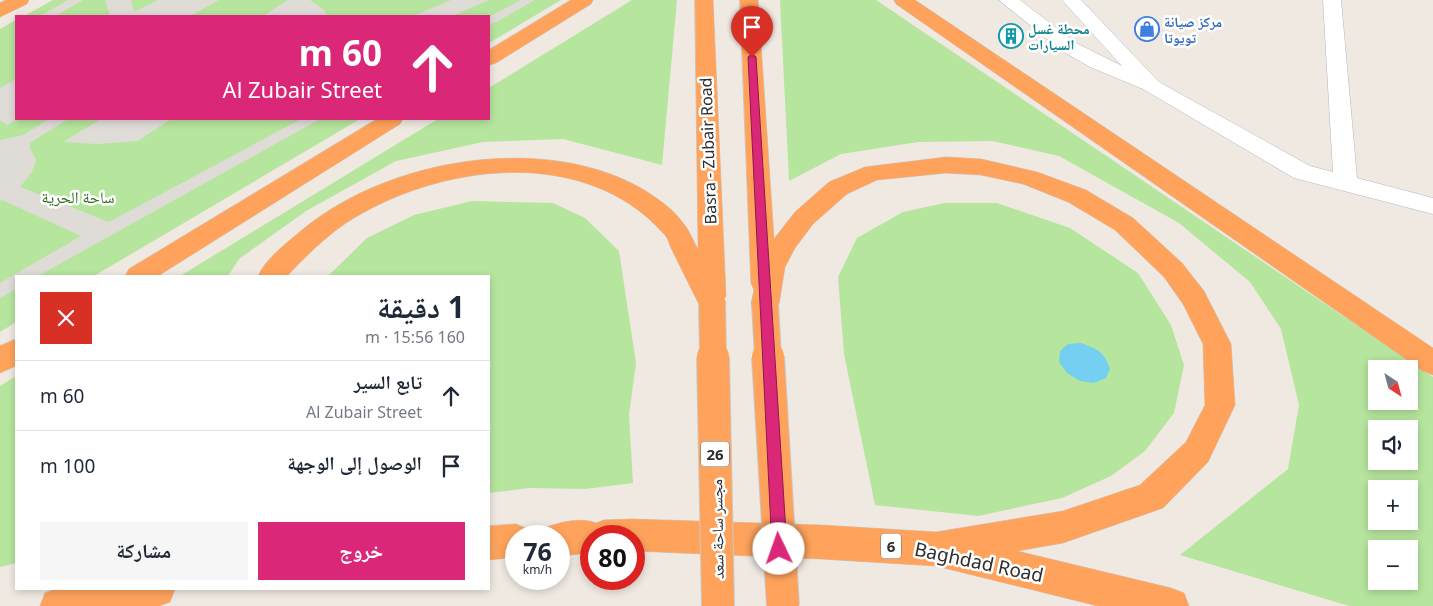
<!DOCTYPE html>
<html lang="ar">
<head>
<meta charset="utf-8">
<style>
  body { margin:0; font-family:"Noto Sans","Noto Naskh Arabic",sans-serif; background:#f6f6f7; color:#1f2937; direction:rtl; height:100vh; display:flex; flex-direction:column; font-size:19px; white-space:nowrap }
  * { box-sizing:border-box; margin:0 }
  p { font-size:16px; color:#747a83 }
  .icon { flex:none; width:28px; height:28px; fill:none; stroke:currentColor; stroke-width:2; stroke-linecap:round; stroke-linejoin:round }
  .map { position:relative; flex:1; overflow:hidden; direction:ltr }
  .details { position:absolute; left:15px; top:275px; width:475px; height:315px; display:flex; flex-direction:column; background:#fff; border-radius:0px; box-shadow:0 2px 8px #0003; direction:rtl }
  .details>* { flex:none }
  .banner { position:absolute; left:15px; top:15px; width:475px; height:105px; border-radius:0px; box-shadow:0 2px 8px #0003; direction:rtl; background:#db2777; color:#fff; overflow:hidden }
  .needle { width:32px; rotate:144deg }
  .buttons { position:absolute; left:1368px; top:360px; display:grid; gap:10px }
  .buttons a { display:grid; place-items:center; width:50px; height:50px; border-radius:0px; background:#fff; box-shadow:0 2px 8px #0003; font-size:25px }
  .speed { position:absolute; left:505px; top:525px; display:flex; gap:10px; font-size:25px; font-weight:700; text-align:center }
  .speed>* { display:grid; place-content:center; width:65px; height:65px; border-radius:50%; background:#fff; box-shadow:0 2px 8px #0003; line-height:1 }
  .speed small { font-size:12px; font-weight:400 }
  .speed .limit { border:8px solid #d22; background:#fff; color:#111 }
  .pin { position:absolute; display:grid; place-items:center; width:42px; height:42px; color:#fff; margin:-51px -21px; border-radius:50% 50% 50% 0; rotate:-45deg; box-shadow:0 0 5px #0007 }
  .pin .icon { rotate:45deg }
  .me { position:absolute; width:55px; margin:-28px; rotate:357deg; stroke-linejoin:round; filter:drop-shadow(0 0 4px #0008) }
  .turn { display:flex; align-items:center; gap:18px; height:105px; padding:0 25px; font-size:22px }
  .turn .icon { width:65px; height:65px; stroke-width:2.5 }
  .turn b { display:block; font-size:35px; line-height:42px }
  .round { display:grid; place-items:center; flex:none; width:52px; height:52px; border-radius:0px; background:#f6f6f7 }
  .headline { display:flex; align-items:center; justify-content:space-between; height:85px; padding:0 25px }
  h1 { font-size:30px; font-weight:700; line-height:38px }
  .action { display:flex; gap:10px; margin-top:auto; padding:10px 25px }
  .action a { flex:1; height:58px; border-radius:0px; background:#db2777; color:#fff; font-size:20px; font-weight:700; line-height:58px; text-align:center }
  .action a+a { background:#f6f6f7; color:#1f2937 }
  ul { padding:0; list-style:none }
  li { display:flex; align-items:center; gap:15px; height:70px; padding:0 25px; border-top:1px solid #e0e1e3 }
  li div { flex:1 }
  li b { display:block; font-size:19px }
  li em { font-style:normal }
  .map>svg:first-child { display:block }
  .green { fill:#b6e59e; fill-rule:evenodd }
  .plaza { fill:#dfdcd8 }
  .water { fill:#75cff0 }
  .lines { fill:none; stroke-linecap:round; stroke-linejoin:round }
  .minor-casing { stroke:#b4b7c1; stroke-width:1 }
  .highway-casing { stroke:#c9c9c9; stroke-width:1 }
  .minor { fill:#fff; fill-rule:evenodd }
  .highway { fill:#ffa35c; fill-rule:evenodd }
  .highway-bridge-far1-casing { stroke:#c9c9c9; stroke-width:28; stroke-linecap:butt }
  .highway-bridge-casing { stroke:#c9c9c9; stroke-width:34; stroke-linecap:butt }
  .highway-bridge-far1 { stroke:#ffa35c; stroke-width:26 }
  .highway-bridge { stroke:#ffa35c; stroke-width:32 }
  .route { fill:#db2777; stroke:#8e194d }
  .labels { text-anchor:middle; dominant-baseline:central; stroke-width:5; stroke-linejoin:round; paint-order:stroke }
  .far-shop-label { font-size:14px; font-weight:bold; fill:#366cbe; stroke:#fff; text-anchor:start }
  .far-culture-label { font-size:14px; font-weight:bold; fill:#0d838f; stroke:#fff; text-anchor:start }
  .shield { fill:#fff; stroke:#6d6d6d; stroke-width:1 }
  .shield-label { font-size:15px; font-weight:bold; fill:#2e2e2e }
  .street-label { font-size:16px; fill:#2e2e2e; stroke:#fff }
  .park-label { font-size:16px; fill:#2c6e1b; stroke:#fff }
  .near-street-label { font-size:19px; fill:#2e2e2e; stroke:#fff }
</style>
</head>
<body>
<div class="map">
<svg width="1433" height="606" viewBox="0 0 1433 606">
  <rect width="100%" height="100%" fill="#efe9e1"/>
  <g class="green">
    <path d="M53,0H561L489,43V16H24Z"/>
    <path d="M632,0H677L662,165L563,139L483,142L396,161L306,211L239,259L228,276H180L438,119H489V88Z"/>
    <path d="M780,0H876L1433,377V606H1349L1180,555L1288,469L1299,405L1281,329L1250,282L1179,223L1059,156L992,141L918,142L841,154L789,181ZM1376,369H1409V401H1376ZM1376,429H1409V461H1376ZM1376,489H1409V521H1376ZM1376,549H1409V581H1376Z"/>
    <path d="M16,20V119H360L94,276H16V322L0,332V29Z"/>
    <path d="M472,201L553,203L585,218L619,251L636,363L629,415L633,483L585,489L529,488L489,493V276H328L367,238L414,215Z"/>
    <path d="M945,203H997L1070,228L1138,273L1171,325L1184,365L1174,413L1145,451L1111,476L1062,498L978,516L875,505L844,354L838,277L857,238L903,212Z"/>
    <path d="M16,376V563L0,567V386Z"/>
  </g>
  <g class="plaza">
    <path d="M68,0H83L55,16H40Z"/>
    <path d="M105,0H131L134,12L158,0H219L190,16H110Z"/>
    <path d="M288,0H310L325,11L327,16H263Z"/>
    <path d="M451,0H489L452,16H413Z"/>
    <path d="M521,0H535L489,26V17Z"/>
    <path d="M16,79L18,119L7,125L0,120V88Z"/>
    <path d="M49,119H68L30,143V148L36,160L32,172L20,187L109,222L301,119H320L38,276H16V289L0,298V283L81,236L2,200L0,201V140L23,135Z"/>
    <path d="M101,119H171L138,141L97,144L63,142Z"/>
  </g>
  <path class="water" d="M1081,343C1098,349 1104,352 1110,369L1106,378L1094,383L1080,381L1067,373L1059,362L1060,351L1068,344Z"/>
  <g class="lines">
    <defs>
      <path id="minor" d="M999,0H1020L1076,43L1122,66L1062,0H1081L1159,82L1310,166L1333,172L1323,0H1341L1357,178L1433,198V214L1294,178L1143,89L1090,67L1062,51Z"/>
      <g id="highway">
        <path d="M6,0H29L27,4L0,17V3Z"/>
        <path d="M571,0H593L591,4L496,63L489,65V50Z"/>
        <path d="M695,0H713L726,296L724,299L726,303L722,310L712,314L702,310C692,291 682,270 672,250C669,244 668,237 663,233C584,144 437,164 346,223C324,238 305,257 287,276H258C266,258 287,243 302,230C387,159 541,133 639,187C654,196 673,208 683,223C690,231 693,241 698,249Z"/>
        <path d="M740,0H758L774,239L795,212L829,182L865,167L946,157L981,159L1037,172L1086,190L1133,218L1182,263L1204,291L1231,344L1235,405L1208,462L1163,508L1063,543L1017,551L1171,588L1184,593L1189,606H1098L936,566L821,559L634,551V536H591V553L559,556V536H543L547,527C560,522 582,517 596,523L604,520L632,519L821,525L936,532L1063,511L1140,485L1186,442L1205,405L1203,344L1183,304L1164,277L1115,230L1068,202L1023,184L981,175L946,173L877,180L847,194L813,224L795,248L785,267L779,304L775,311L765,315L755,311L751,304L754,290L751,283Z"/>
        <path d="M894,0H915L1433,348V375L1423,371L896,4Z"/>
        <path d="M377,119H403L400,124L158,276H125L129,269Z"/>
        <path d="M16,339V366L0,373V346Z"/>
        <path d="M516,524L528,529L531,536H516V557L489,560V526Z"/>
        <path d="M56,589H175L170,602L159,606H40L45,593Z"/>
      </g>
    </defs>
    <use href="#minor" class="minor-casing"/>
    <use href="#highway" class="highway-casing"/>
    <use href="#minor" class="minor"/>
    <use href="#highway" class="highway"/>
    <defs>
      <g id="highway-bridge-far1">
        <path d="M712,303L713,358"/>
        <path d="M765,304L768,358"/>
      </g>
      <g id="highway-bridge">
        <path d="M713,357L718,606"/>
        <path d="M768,357L783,606"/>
      </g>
    </defs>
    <use href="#highway-bridge-far1" class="highway-bridge-far1-casing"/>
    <use href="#highway-bridge" class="highway-bridge-casing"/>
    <use href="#highway-bridge-far1" class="highway-bridge-far1"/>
    <use href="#highway-bridge" class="highway-bridge"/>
  </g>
  <path class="route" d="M752,54L756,57L787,549L784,554L779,556L774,554L772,549L748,57Z"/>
  <defs>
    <symbol id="shop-ring" viewBox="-11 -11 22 22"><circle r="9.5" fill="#fff" stroke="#3f7fe0" stroke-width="1.5"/><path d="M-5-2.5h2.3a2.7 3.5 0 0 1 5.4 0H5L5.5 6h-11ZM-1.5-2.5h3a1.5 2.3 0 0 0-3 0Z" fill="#3f7fe0"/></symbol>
    <symbol id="building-ring" viewBox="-11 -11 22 22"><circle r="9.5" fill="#fff" stroke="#0f9aa8" stroke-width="1.5"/><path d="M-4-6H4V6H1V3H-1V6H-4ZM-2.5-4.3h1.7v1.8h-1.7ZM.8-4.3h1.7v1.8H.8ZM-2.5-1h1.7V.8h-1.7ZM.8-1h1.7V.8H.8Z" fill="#0f9aa8"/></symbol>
  </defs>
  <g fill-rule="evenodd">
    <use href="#shop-ring" x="1133" y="15" width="28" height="28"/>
    <use href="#building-ring" x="997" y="22" width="28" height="28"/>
  </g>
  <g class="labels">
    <g class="far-shop-label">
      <text x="1164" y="21">مركز صيانة<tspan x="1164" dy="16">تويوتا</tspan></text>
    </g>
    <g class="far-culture-label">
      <text x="1028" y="28">محطة غسل<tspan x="1028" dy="16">السيارات</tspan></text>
    </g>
    <g class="shield">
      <rect x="701" y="441.5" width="28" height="25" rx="4"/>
      <rect x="881" y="533.5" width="20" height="25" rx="4"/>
    </g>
    <g class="shield-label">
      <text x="715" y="454">26</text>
      <text x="891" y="546">6</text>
    </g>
    <g class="street-label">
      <text transform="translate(708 151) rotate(-92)">Basra - Zubair Road</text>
      <text transform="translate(717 529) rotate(-91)">مجسر ساحة سعد</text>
    </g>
    <g class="park-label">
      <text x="78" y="197">ساحة الحرية</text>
    </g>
    <g class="near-street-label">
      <text transform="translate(979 562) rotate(12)">Baghdad Road</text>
    </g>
  </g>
</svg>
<div class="buttons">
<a><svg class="needle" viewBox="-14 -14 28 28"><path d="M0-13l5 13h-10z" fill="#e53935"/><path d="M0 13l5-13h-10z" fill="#747a83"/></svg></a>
<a><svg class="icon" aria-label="sound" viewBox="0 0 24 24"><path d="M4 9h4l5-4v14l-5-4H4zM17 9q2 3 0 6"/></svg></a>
<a>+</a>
<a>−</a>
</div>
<div class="speed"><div>76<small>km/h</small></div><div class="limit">80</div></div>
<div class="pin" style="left:752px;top:57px;background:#d93025"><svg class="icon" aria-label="arrive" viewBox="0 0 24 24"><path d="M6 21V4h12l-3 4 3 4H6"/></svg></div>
<svg class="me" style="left:779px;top:549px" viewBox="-20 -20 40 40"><circle r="19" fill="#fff"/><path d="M0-13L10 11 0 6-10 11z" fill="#db2777"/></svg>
<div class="banner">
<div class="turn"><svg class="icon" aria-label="ahead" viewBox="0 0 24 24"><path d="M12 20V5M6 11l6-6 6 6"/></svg><div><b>60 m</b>Al Zubair Street</div></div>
</div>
<section class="details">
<div class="headline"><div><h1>1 دقيقة</h1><p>160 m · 15:56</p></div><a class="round" style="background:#d93025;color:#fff"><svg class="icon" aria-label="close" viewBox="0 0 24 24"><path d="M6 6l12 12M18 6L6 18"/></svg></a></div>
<ul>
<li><svg class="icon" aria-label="ahead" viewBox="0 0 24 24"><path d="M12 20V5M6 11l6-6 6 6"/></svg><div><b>تابع السير</b><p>Al Zubair Street</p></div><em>60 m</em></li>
<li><svg class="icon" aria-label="arrive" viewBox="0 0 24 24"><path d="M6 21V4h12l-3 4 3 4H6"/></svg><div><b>الوصول إلى الوجهة</b></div><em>100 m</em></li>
</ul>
<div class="action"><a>خروج</a><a>مشاركة</a></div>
</section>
</div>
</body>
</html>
